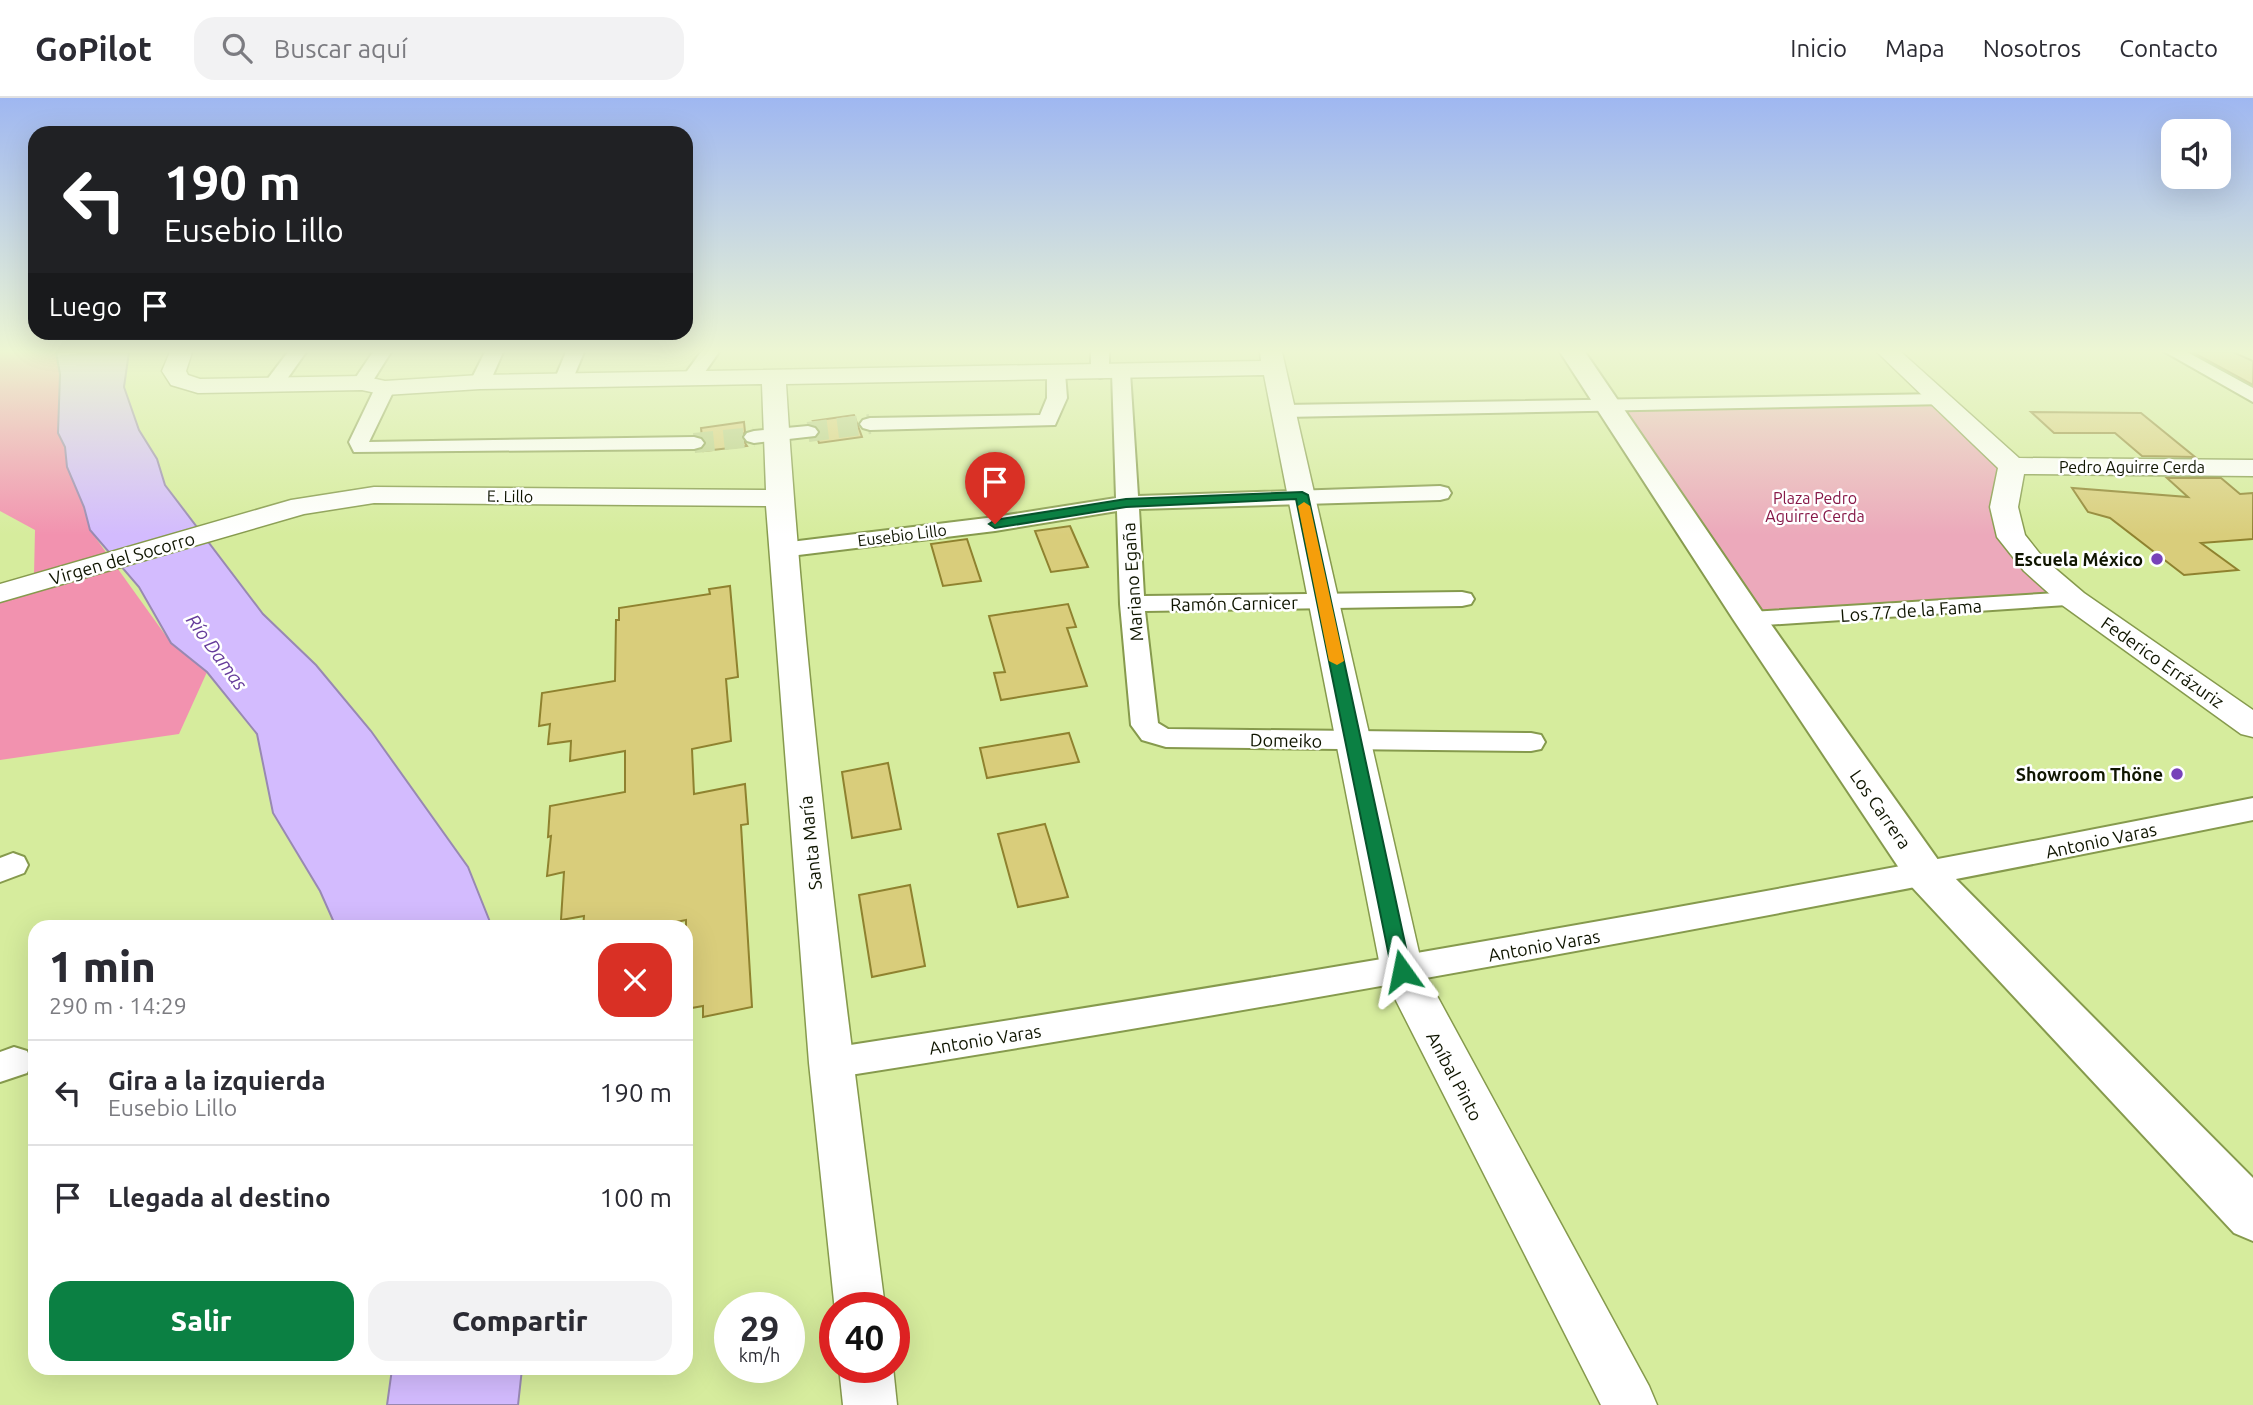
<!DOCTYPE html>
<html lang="es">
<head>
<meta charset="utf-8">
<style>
  body { margin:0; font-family:Ubuntu,sans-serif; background:#f2f2f3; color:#2b2b33; height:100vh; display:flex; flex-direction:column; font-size:26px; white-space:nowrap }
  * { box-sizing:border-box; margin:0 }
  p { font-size:23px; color:#7c7c81 }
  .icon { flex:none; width:38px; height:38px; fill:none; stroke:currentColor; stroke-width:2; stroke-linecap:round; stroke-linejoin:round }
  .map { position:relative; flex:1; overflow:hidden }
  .drawer { position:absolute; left:28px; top:822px; width:665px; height:455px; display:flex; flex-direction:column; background:#fff; border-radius:21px; box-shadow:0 7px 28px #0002 }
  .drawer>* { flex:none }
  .guide { position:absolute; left:28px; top:28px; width:665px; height:214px; border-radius:21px; box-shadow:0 7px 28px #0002; background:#202124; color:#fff; overflow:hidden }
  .controls { position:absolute; left:2161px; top:21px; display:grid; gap:14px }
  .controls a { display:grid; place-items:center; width:70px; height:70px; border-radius:14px; background:#fff; box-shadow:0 7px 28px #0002; font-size:35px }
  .speed { position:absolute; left:714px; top:1194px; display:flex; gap:14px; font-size:35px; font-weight:700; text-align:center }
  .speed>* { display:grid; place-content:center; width:91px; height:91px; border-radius:50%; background:#fff; box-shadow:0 7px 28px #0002; line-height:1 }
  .speed small { font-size:18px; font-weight:400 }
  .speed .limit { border:10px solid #d22; background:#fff; color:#111 }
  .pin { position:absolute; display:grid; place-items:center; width:60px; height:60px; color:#fff; margin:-72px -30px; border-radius:50% 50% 50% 0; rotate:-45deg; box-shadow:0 0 7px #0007 }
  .pin .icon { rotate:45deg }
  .me { position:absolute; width:77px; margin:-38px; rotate:348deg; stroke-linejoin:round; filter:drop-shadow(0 0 5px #0008) }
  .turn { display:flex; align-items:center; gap:24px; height:147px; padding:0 21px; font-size:32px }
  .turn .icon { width:91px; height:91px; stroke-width:2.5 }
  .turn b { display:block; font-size:49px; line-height:60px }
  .then { display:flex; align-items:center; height:66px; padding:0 21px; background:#0003; gap:14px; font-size:26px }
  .round { display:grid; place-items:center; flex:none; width:74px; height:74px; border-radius:21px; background:#f2f2f3 }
  .summary { display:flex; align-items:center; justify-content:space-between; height:119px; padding:0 21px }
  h1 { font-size:42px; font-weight:800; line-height:52px }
  .cta { display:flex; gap:14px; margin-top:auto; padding:14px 21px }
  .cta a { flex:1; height:80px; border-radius:21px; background:#0b8043; color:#fff; font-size:28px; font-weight:800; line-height:80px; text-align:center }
  .cta a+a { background:#f2f2f3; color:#2b2b33 }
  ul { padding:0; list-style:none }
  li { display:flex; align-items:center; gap:21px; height:105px; padding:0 21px; border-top:2px solid #e1e1e2 }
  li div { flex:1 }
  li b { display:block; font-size:26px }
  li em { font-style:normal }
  header { display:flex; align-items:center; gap:42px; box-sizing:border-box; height:98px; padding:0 35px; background:#fff; border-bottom:2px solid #e1e1e2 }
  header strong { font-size:33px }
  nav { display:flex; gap:38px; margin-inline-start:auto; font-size:24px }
  .search { width:490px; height:63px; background:#f2f2f3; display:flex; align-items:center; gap:18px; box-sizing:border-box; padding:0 24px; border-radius:21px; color:#7c7c81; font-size:26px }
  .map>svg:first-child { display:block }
  .green { fill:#eca9bb }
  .forest { fill:#f292af }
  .water { fill:#d3bbfe; stroke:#9889b2; stroke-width:2 }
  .building { fill:#d9cd7b; stroke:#8f822f; stroke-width:2 }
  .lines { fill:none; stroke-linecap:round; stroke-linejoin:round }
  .minor-tunnel { stroke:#b8cc85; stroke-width:20; stroke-dasharray:20 10; stroke-linecap:butt }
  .minor-casing { stroke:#869a4d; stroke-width:4 }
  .tertiary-casing { stroke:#869a4d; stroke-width:3 }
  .secondary-casing { stroke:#869a4d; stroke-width:4 }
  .minor { fill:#fff; fill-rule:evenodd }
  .tertiary { fill:#fff; fill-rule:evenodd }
  .secondary { fill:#fff; fill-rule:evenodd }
  .route { fill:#0b8043; stroke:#07532c; stroke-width:2 }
  .slow { fill:#f59e0b }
  .poi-dot { fill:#7842b9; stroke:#fff; stroke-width:2.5 }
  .labels { text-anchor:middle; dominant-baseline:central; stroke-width:5; stroke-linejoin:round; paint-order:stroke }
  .far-street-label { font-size:16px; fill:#0f1500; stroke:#fff }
  .far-park-label { font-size:16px; fill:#871848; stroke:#fff }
  .street-label { font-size:18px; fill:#0f1500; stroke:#fff }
  .poi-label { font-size:18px; font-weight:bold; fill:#0f1500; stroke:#fff; text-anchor:end }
  .water-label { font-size:19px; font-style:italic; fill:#663c9b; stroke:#fff }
</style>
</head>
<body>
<header>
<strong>GoPilot</strong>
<div class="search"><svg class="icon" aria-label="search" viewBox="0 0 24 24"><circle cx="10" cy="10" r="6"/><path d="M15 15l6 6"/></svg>Buscar aquí</div>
<nav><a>Inicio</a><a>Mapa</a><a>Nosotros</a><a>Contacto</a></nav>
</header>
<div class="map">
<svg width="2253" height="1307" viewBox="0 0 2253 1307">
  <rect width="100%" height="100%" fill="#d6ec9d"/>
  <path class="green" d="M1943,308L2003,366L1996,408L2058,495L1762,513L1626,312Z"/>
  <path class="forest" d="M0,254H56L60,276L58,335L65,349L67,369L84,409L90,432L171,545L207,574L179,636L0,662V493L34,477L35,432L0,413Z"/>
  <g class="water">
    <path d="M56,254H129L124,289L139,332L157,361L165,387L263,516L316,567L371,633L468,769L492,829H336L320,793L273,715L257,636L207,574L171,545L139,489L90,432L84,409L67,369L65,349L58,335L60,276Z"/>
    <path d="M392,1271H522L518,1307H387Z"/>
  </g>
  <g class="building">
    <path d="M2192,254H2233L2253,263V287Z"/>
    <path d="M2031,314L2141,315L2195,359L2142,358L2115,335H2054Z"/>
    <path d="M854,317L862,339L819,345L817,339L821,334L813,323Z"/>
    <path d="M744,324L745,334L741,339L747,348L704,353L707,345L702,339L701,330Z"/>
    <path d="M2167,380H2221L2240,396L2253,395V441L2201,445L2238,472L2184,477L2110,420L2088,414L2072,390L2188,399Z"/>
    <path d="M1070,428L1088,469L1051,474L1035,433Z"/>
    <path d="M967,441L981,483L943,488L931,446Z"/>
    <path d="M730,488L738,579L726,581L731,643L692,651L694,696L745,686L748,726L741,727L752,909L703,919V908L686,911V822L646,830H583L584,818L561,822L564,774L547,778L551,738L548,739L550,708L625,694V653L570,663L571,643L548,646L550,626L539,628L542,595L615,583L616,522H619V510L710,496L709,491Z"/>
    <path d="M1068,506L1076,529L1067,530L1087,588L1001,602L994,575L1005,574L989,518Z"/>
    <path d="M1069,635L1079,664L987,680L980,650Z"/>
    <path d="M888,665L901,731L852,740L842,674Z"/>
    <path d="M1045,726L1068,799L1018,809L998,736Z"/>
    <path d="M910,787L925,868L872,879L859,797Z"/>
  </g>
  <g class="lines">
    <g class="minor-tunnel">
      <path d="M808,334L870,326"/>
      <path d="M694,345L754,339"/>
    </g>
    <defs>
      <g id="minor">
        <path d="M288,254H306L280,291H266L263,287Z"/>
        <path d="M373,254H391L369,289H355L352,285Z"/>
        <path d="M485,254H503L490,284L480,290L470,284Z"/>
        <path d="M566,254H584L572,283L563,289L554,283Z"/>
        <path d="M701,254H719L698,284H684L682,280Z"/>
        <path d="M1091,254H1109V274L1107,278L1100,280L1091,274Z"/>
        <path d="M2165,254H2187L2253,290V304Z"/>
        <path d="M1121,268L1130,274L1138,398L1440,388L1448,390L1451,395L1448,400L1440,402L1139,411L1144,498L1462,494L1471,496L1474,501L1471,506L1462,508L1145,513L1158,625L1168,631L1531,635L1541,637L1545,644L1541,651L1531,653L1166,649L1142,642L1131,627L1120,506L1117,413L995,433L782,459L774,457L770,452L774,447L782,445L995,419L1116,400L1112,274Z"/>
        <path d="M1056,269L1065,275L1067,300L1055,327L870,332L863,330L860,326L863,322L870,320L1040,317L1047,300V275Z"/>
        <path d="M385,284L395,290L369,344L694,339L701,341L704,345L701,349L694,351L354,354L349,344L375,290Z"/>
        <path d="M1941,296L1951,302L1948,306L1284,319L1277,317L1274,313L1277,309L1284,307Z"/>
        <path d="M808,328L815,330L818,334L815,338L754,345L747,343L744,339L747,335L754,333Z"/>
        <path d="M2073,494L2082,496L2085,501L2082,506L1750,528L1741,526L1738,521L1741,516L1750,514Z"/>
        <path d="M2253,700V722C1781,818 1307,905 831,980L818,976L813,965L818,954L831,950C1307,877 1781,794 2253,700Z"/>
        <path d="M13,755L24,759L28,767L24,775L0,784V760Z"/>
        <path d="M14,949L27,953L32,964L27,975L0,984V954Z"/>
      </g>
      <g id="tertiary">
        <path d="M170,254H192L186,273L188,277L200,281L362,278L385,283L480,277L1261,263L1260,254H1282L1423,872L1649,1288L1657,1307H1601L1381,873L1264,277L786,286C805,595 845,902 885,1209H835V1213L809,965L766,408L374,405L304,416L0,504V486L291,402L374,389L766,392L762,286L480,291L385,297L362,292L198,295L171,287L162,273Z"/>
        <path d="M1877,254H1901L2019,360L2253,362V378L2024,376L2018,409L2025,437L2044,461L2084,495L2253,612V639L2241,636L2062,507L2024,473L1997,439L1990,409L1998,370Z"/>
        <path d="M839,1269H893L897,1307H843Z"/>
      </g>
      <path id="secondary" d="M1560,254H1585L1763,515L1941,766L2253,1080V1143L2234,1135L1911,788L1733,521Z"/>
    </defs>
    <use href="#minor" class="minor-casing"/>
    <use href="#tertiary" class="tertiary-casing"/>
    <use href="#secondary" class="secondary-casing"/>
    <use href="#minor" class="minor"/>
    <use href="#tertiary" class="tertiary"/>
    <use href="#secondary" class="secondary"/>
  </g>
  <linearGradient id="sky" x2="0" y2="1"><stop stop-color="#9fb7f1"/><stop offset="0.58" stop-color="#edf6d3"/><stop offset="1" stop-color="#edf6d3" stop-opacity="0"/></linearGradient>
  <rect width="2253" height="437" fill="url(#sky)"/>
  <path class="route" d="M1302,394L1308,397L1411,873L1409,878L1402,880L1395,878L1392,873L1296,401L1126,409L995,430L989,426L995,422L1126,401Z"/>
  <path class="slow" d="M1304,404L1310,408L1344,563L1337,567L1329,563L1298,408Z"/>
  <g class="poi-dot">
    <circle cx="2157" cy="461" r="7"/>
    <circle cx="2177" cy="676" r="7"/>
  </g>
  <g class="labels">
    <g class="far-street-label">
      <text x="2132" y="369">Pedro Aguirre Cerda</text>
      <text transform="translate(510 398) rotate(1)">E. Lillo</text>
      <text transform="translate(902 437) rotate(-7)">Eusebio Lillo</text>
    </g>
    <g class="far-park-label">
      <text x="1815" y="400">Plaza Pedro<tspan x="1815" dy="18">Aguirre Cerda</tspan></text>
    </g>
    <g class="street-label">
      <text transform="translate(122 460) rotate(-16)">Virgen del Socorro</text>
      <text transform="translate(1132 484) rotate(-94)">Mariano Egaña</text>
      <text transform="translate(1234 505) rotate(-1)">Ramón Carnicer</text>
      <text transform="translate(1911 512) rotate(-4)">Los 77 de la Fama</text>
      <text transform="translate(2163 564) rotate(35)">Federico Errázuriz</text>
      <text transform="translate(1286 642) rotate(1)">Domeiko</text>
      <text transform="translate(1881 711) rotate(55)">Los Carrera</text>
      <text transform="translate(2101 742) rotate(-12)">Antonio Varas</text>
      <text transform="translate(810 745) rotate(-96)">Santa María</text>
      <text transform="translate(1544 847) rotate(-10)">Antonio Varas</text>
      <text transform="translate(985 941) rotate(-9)">Antonio Varas</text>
      <text transform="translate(1455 978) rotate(62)">Aníbal Pinto</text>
    </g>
    <g class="poi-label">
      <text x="2143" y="461">Escuela México</text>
      <text x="2163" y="676">Showroom Thöne</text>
    </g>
    <g class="water-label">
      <text transform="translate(217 554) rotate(54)">Río Damas</text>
    </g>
  </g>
</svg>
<div class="controls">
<a><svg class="icon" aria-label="sound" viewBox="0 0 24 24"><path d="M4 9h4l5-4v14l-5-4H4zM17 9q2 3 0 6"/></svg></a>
</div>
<div class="speed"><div>29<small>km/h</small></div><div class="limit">40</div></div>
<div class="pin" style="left:995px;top:426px;background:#d93025"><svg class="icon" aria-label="arrive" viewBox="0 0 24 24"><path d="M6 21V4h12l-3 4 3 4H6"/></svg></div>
<svg class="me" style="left:1402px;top:873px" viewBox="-20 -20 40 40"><path d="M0-17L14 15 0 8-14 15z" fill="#0b8043" stroke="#fff" stroke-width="4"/></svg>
<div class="guide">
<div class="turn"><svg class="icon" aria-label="left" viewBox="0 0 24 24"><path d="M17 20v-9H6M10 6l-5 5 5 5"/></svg><div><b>190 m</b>Eusebio Lillo</div></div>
<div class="then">Luego<svg class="icon" aria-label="arrive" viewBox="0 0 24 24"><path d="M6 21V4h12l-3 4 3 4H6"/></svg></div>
</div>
<section class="drawer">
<div class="summary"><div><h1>1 min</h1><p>290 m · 14:29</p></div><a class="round" style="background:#d93025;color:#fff"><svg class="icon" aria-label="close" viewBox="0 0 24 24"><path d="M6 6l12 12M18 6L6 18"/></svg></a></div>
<ul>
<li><svg class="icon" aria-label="left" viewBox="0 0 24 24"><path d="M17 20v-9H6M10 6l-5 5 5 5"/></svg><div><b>Gira a la izquierda</b><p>Eusebio Lillo</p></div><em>190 m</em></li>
<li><svg class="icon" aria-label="arrive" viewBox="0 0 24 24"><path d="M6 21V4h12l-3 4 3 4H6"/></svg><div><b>Llegada al destino</b></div><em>100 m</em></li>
</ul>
<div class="cta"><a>Salir</a><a>Compartir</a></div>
</section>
</div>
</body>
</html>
